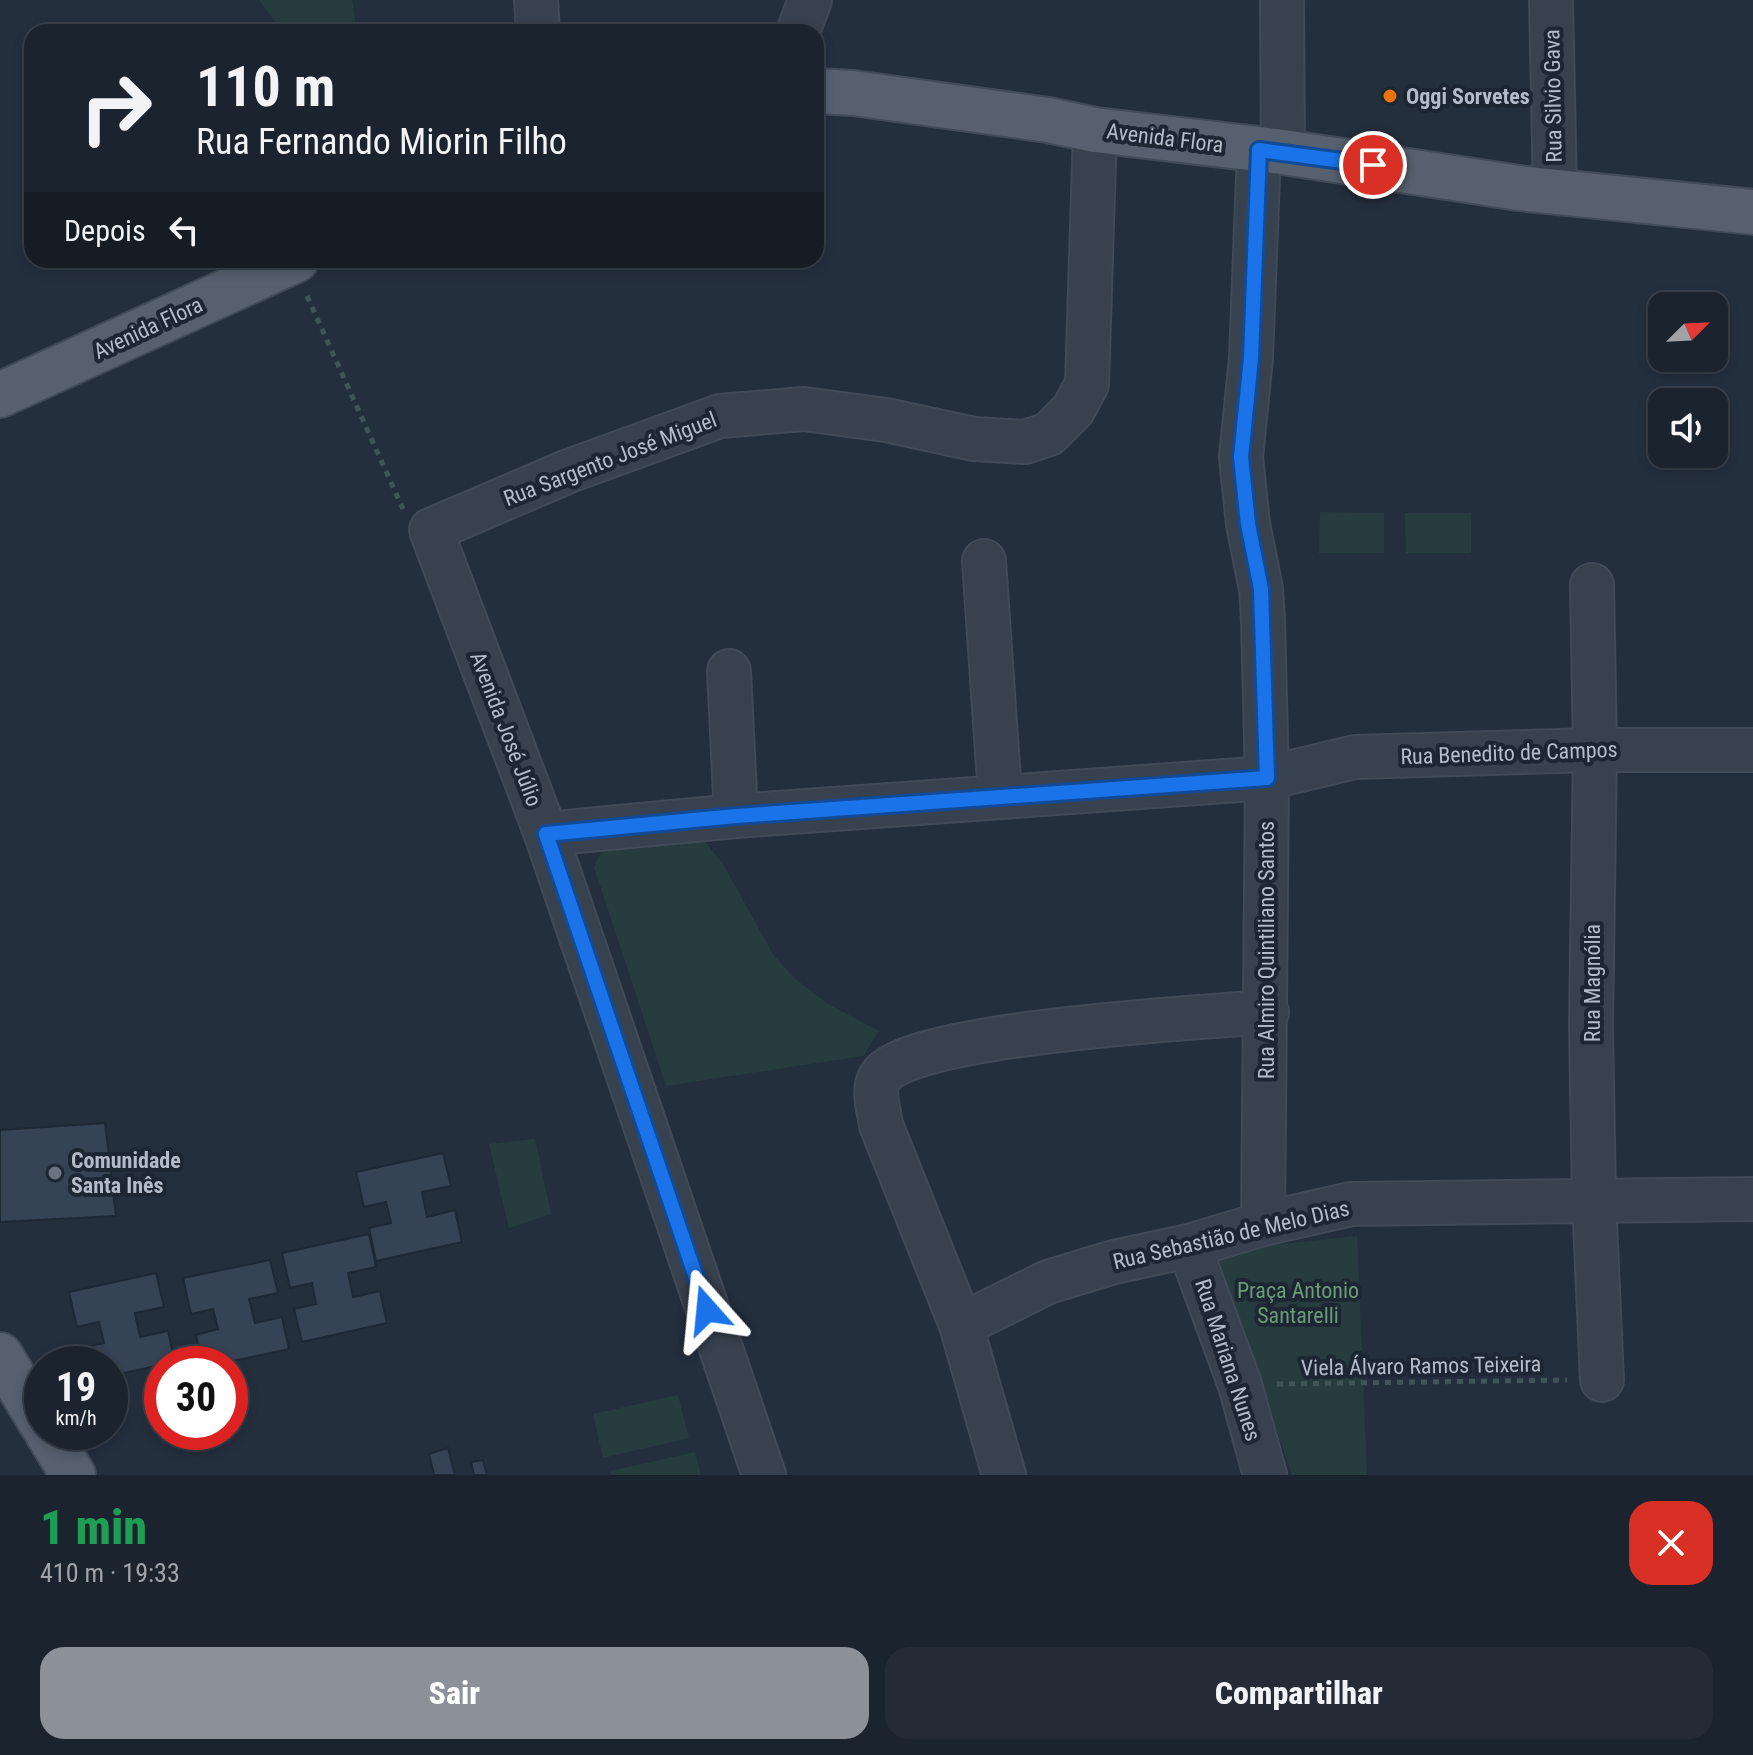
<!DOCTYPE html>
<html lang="pt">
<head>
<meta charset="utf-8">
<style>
  body { margin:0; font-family:"Roboto Condensed",sans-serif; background:#242b36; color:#f1f3f6; height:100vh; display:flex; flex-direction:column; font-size:30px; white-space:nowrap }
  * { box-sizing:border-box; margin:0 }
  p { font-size:26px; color:#a0a4aa }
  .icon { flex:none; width:44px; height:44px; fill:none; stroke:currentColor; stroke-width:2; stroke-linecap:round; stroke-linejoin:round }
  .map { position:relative; height:1475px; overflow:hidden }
  .drawer { display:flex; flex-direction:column; background:#1b232e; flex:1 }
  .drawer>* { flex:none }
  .hud { position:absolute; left:24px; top:24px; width:800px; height:244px; border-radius:24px; box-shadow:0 4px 12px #0003,0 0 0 2px #39404a; background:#1b232e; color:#f1f3f6; overflow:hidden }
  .needle { width:52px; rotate:66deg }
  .buttons { position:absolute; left:1648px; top:292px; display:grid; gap:16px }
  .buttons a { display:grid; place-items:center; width:80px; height:80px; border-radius:16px; background:#1b232e; box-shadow:0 4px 12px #0003,0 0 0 2px #39404a; font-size:40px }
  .speed { position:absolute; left:24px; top:1346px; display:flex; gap:16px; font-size:40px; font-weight:700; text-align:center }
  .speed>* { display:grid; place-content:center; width:104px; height:104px; border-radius:50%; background:#1b232e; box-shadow:0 4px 12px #0003,0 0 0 2px #39404a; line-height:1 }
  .speed small { font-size:20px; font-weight:400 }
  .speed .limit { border:12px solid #d22; background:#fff; color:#111 }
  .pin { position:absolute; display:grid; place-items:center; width:68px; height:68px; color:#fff; margin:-34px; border:4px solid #fff; border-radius:50%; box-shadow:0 2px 8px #0007 }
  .me { position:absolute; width:88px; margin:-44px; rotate:342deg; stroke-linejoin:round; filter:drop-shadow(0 0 6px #0008) }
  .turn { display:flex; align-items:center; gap:28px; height:168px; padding:0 40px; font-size:36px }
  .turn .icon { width:104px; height:104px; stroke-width:2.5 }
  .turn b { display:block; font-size:56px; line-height:68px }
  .then { display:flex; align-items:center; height:76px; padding:0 40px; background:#0003; gap:16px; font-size:30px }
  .round { display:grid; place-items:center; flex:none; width:84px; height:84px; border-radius:24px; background:#242b36 }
  .head { display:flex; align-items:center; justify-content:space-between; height:136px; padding:0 40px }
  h1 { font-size:48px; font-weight:800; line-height:60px; color:#1e9e55 }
  .primary-button { display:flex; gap:16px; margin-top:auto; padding:16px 40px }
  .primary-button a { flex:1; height:92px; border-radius:24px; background:#8c9099; color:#fff; font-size:32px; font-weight:800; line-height:92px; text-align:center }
  .primary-button a+a { background:#242b36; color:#f1f3f6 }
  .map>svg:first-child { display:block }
  .green { fill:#263c3f }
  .building { fill:#364354; stroke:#1f2835; stroke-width:2 }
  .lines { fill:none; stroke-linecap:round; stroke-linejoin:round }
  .minor-casing { stroke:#414a57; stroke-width:46 }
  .major-casing { stroke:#414a57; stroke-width:48 }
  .path { stroke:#3f5557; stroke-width:5; stroke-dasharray:6 6; stroke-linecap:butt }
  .minor { stroke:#38414e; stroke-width:42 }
  .major { stroke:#56606e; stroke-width:44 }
  .route-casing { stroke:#114b97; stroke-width:20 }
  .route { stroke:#1a73e8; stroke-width:14 }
  .food-dot { fill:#e8710a; stroke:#1d2633; stroke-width:3 }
  .worship-dot { fill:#6b7280; stroke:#1d2633; stroke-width:3 }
  .labels { text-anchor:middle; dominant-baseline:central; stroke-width:8; stroke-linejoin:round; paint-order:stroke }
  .poi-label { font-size:22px; font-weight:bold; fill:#b4bcc9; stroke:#1d2633; text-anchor:start }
  .street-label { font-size:22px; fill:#b4bcc9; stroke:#1d2633 }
  .park-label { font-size:22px; fill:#6b9a76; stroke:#1d2633 }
</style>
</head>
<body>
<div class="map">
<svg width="1753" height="1475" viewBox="0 0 1753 1475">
  <rect width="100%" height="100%" fill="#242f3e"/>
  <g class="green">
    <path d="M259,0H352L357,32H283Z"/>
    <path d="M1320,512L1384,513V553H1319Z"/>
    <path d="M1405,513H1471V553H1406Z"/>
    <path d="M700,835L724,866L773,954L794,978L828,1004L879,1031L863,1056L666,1086L594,867L601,853L650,839Z"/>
    <path d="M535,1139L551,1214L509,1228L489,1144Z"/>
    <path d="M1357,1236L1367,1475H1292L1215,1251Z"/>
    <path d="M678,1395L689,1438L603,1458L593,1414Z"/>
    <path d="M695,1452L701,1475H611L610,1471Z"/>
  </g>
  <g class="building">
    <path d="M105,1123L116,1216L0,1222V1130Z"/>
    <path d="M443,1153L451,1186L422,1192L427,1217L455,1210L462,1242L376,1261L369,1228L391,1223L386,1202L364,1207L356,1172Z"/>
    <path d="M369,1234L376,1267L348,1273L353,1297L380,1291L387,1323L302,1342L294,1309L316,1304L312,1283L290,1288L282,1253Z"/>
    <path d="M270,1260L278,1293L249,1299L255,1323L282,1317L289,1349L219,1364H202L196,1335L218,1329L213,1309L191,1314L183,1278Z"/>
    <path d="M156,1273L164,1307L135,1313L140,1337L168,1331L175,1362L110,1376V1364H85L82,1348L104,1343L99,1322L77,1327L69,1292Z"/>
    <path d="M448,1448L455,1475H434L429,1454Z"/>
    <path d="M483,1460L487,1475H474L471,1462Z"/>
  </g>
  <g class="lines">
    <defs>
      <g id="minor">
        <path d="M536,0L538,32"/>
        <path d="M1282,0L1283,152"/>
        <path d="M1551,0L1555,192"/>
        <path d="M798,32L810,0"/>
        <path d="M1259,150L1251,358L1241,457L1248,524L1261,589L1263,620L1267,778L1263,1224"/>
        <path d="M984,561L1000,796"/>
        <path d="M1592,585L1595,750L1591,1026L1594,1200L1602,1380"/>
        <path d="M729,671L736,816"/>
        <path d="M546,834L736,816L1267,778L1355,757L1595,750H1753"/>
        <path d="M1189,1246L1240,1385L1265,1475"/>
        <path d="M961,1325L1048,1282L1114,1262L1189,1246L1263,1224L1351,1204L1753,1199"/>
        <path d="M764,1475L546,834L431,530L569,471L720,416L804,409L886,420L974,439L1025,442L1049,434L1073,410L1087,384L1095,130"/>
        <path d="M1004,1475L961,1325L881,1125C879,1111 872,1090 880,1077C905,1033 1207,1017 1267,1012"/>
      </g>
      <g id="major">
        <path d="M816,91L853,93L1048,120L1095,130L1283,152L1519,188L1753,212"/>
        <path d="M0,395L296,260"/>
        <path d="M0,1355L42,1424"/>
        <path d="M47,1432L73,1475"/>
      </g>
    </defs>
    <use href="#minor" class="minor-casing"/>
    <use href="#major" class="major-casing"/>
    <g class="path">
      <path d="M307,296L403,509"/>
      <path d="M1277,1384L1567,1380"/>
    </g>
    <use href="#minor" class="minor"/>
    <use href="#major" class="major"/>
  </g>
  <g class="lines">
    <defs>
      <path id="route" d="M707,1310L546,834L736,816L1267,778L1261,589L1248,524L1241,457L1251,358L1259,150L1373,165"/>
    </defs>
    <use href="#route" class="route-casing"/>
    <use href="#route" class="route"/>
  </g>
  <circle class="food-dot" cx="1390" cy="96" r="8"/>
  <circle class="worship-dot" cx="55" cy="1173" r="8"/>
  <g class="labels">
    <g class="poi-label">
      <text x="1406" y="96">Oggi Sorvetes</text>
      <text x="71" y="1160">Comunidade<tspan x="71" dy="25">Santa Inês</tspan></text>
    </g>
    <g class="street-label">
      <text transform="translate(1553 96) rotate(-91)">Rua Silvio Gava</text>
      <text transform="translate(1165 138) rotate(7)">Avenida Flora</text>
      <text transform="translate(148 328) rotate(-25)">Avenida Flora</text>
      <text transform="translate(610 459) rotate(-21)">Rua Sargento José Miguel</text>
      <text transform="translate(506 729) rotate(69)">Avenida José Júlio</text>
      <text transform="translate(1509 753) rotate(-2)">Rua Benedito de Campos</text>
      <text transform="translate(1266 950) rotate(-90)">Rua Almiro Quintiliano Santos</text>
      <text transform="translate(1592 983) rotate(-90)">Rua Magnólia</text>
      <text transform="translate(1231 1235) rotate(-13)">Rua Sebastião de Melo Dias</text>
      <text transform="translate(1228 1360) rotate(72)">Rua Mariana Nunes</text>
      <text transform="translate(1421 1366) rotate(-1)">Viela Álvaro Ramos Teixeira</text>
    </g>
    <g class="park-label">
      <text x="1298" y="1290">Praça Antonio<tspan x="1298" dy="25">Santarelli</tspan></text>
    </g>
  </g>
</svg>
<div class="buttons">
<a><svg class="needle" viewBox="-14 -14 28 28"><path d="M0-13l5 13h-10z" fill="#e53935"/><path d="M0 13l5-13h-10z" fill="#a0a4aa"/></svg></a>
<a><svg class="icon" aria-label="sound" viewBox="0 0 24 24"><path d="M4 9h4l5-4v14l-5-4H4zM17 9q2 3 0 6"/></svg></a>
</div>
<div class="speed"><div>19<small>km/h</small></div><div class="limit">30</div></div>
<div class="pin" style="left:1373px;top:165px;background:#d93025"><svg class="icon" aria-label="arrive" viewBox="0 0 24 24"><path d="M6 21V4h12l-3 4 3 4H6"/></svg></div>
<svg class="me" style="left:707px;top:1310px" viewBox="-20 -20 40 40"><path d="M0-17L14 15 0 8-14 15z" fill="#1a73e8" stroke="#fff" stroke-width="4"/></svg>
<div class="hud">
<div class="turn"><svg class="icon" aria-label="right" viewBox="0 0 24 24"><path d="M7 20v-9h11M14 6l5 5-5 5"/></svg><div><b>110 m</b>Rua Fernando Miorin Filho</div></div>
<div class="then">Depois<svg class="icon" aria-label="left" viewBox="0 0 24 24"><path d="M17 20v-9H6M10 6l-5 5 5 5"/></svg></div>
</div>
</div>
<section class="drawer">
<div class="head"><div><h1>1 min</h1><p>410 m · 19:33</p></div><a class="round" style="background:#d93025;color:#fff"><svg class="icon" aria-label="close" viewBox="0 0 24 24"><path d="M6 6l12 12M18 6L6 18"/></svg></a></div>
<div class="primary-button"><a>Sair</a><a>Compartilhar</a></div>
</section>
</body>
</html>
